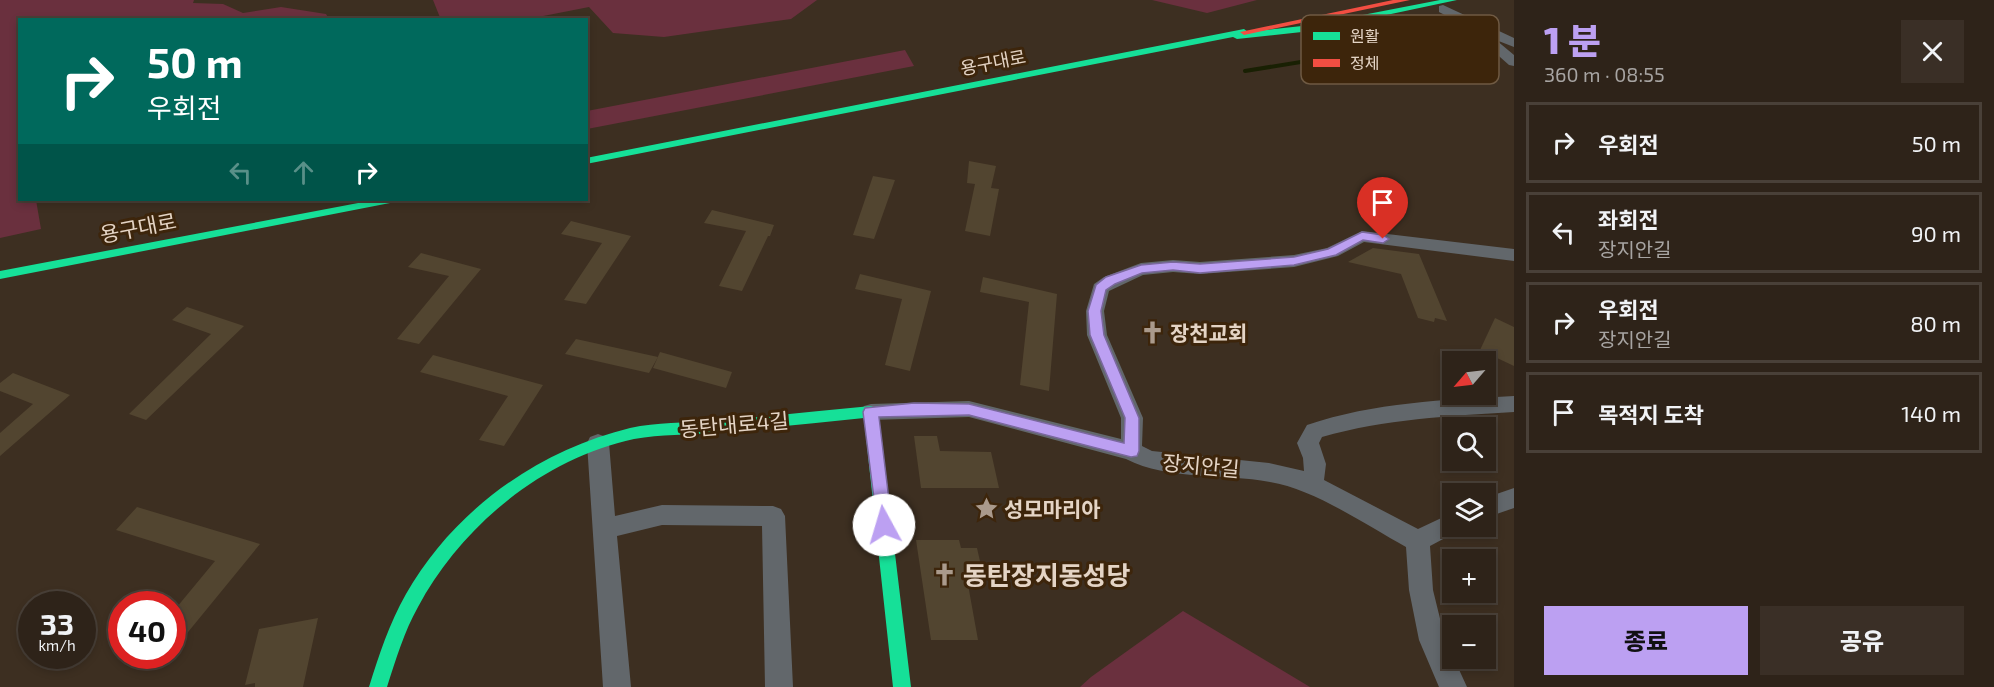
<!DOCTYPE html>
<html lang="ko">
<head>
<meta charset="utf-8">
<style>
  body { margin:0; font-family:"Exo 2","Noto Sans KR",sans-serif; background:#3a2f26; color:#f1f3f6; height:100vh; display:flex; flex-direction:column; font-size:22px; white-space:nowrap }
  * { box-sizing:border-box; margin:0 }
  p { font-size:20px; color:#a7a4a2 }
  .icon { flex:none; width:33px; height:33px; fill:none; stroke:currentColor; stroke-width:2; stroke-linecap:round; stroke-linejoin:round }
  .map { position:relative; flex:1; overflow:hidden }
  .sheet { display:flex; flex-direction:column; background:#2e2319; width:480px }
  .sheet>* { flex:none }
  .banner { position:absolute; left:18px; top:18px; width:570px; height:183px; border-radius:0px; box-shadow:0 3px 9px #0003,0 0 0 2px #494038; background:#00695c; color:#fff; overflow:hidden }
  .needle { width:39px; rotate:242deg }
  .fabs { position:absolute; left:1442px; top:351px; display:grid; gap:12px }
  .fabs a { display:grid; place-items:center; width:54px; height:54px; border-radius:0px; background:#2e2319; box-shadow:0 3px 9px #0003,0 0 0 2px #494038; font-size:30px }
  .speed { position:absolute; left:18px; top:591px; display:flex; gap:12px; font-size:30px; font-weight:700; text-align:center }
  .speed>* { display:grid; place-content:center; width:78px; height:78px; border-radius:50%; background:#2e2319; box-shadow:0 3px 9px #0003,0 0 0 2px #494038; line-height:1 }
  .speed small { font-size:15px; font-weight:400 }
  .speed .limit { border:9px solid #d22; background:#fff; color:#111 }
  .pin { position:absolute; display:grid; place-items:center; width:51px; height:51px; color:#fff; margin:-62px -26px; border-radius:50% 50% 50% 0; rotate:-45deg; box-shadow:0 0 6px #0007 }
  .pin .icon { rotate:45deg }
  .me { position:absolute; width:66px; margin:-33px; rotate:354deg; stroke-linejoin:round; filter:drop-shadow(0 0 4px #0008) }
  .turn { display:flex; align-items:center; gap:21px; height:126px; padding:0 30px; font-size:27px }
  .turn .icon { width:78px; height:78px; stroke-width:2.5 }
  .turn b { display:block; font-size:42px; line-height:51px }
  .lanes { display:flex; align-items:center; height:57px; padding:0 30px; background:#0003; justify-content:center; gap:30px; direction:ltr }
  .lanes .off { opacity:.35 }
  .round { display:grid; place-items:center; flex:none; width:63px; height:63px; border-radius:0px; background:#3a2f26 }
  .headline { display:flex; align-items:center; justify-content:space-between; height:102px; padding:0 30px }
  h1 { font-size:36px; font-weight:800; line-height:45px; color:#bca0f2 }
  .primary-button { display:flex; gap:12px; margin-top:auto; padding:12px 30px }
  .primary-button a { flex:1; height:69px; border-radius:0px; background:#bca0f2; color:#111; font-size:24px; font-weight:800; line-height:69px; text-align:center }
  .primary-button a+a { background:#3a2f26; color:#f1f3f6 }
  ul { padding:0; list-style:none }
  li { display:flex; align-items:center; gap:18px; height:81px; margin:0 12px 9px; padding:0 18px; border:3px solid #494038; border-radius:0px }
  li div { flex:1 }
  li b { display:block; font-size:22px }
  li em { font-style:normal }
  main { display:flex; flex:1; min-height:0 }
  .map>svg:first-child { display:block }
  .green { fill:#6a303e }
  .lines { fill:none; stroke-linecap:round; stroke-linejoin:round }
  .stream { stroke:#192003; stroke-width:4 }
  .building { fill:#524530 }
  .street { fill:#62676b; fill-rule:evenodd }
  .fast { fill:#16e098; fill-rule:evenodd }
  .jam { fill:#f24e42; fill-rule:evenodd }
  .route { fill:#bca0f2; stroke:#7a689d; stroke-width:1.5 }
  .labels { text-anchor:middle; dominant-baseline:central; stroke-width:6; stroke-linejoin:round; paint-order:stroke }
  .far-street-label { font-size:18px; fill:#e4d4c5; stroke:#3d250b }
  .street-label { font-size:21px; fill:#e4d4c5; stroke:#3d250b }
  .poi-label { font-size:21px; font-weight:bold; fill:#e4d4c5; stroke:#3d250b; text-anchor:start }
  .near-poi-label { font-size:26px; font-weight:bold; fill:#e4d4c5; stroke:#3d250b; text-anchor:start }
  .key { fill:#3d250b; stroke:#6f5a43; stroke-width:1.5 }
  .key-label { font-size:16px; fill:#e4d4c5 }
</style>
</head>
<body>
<main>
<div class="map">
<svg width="1514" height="687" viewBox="0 0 1514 687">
  <rect width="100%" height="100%" fill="#3d2f21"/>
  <g class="green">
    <path d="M0,0H194L193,3L223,4L243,13L281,7L326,14L329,19L20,20V200H36L41,229L0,238Z"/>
    <path d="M433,0H817L791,19L664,37L613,33L589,7L528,19L441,20Z"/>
    <path d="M1152,0H1257L1207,13Z"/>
    <path d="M905,50L914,66L587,129V111Z"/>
    <path d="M1183,611L1310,687H1080L1091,677Z"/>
  </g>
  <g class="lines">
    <path class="stream" d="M1245,71L1412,44L1465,27"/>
  </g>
  <g class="building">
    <path d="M969,161L996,166L991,188L999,189L990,236L965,231L975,184L967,183Z"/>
    <path d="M873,176L895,180L874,239L853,235Z"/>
    <path d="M712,210L774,225L770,236H768L742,291L719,286L746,231L704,223Z"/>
    <path d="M571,221L631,236L586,304L564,300L602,243L561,234Z"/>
    <path d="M1373,248L1419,254L1447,321L1435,318L1434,322L1418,318L1401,274L1348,262Z"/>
    <path d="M421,253L481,269L419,344L397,339L449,276L408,267Z"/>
    <path d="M860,274L931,291L910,371L885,365L902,299L855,289Z"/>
    <path d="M983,277L1057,294L1049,391L1020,385L1029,302L980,292Z"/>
    <path d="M187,307L244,326L146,420L129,414L211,334L172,320Z"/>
    <path d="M1495,318L1514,327V366L1480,350Z"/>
    <path d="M576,339L658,357L649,373L565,354Z"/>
    <path d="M660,352L732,372L726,388L653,368Z"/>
    <path d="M433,355L543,385L504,446L479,440L508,396L420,372Z"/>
    <path d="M13,373L70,395L0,456V433L33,404L0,391V383Z"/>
    <path d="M914,436H937L940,451L991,452L999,488H921Z"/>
    <path d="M137,507L260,544L184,637L172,633V613L215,561L116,530Z"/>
    <path d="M916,540H959L961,548H977L984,579H967L978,640H931Z"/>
    <path d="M318,618L303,687H255V683L245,685L259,629Z"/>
  </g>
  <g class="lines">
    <g class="street">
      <path d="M1443,5L1514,38V47L1496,40L1514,55V66L1509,65L1482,41L1480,38L1483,35L1439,12V6Z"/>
      <path d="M1362,231L1514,249V261L1364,242L1338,256L1294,267L1200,274L1173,272L1143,275L1109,291L1104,311L1107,335L1143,418L1142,446L1152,451L1269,463L1304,471L1303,458L1297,443L1307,425C1375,402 1444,400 1514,396V412C1449,416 1385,419 1322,437L1319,443L1326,464L1324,480L1418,529L1452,513V526H1462L1460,530L1430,546L1433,590L1445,639L1467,687H1439L1419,640L1409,590L1406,547C1366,525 1314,489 1270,482C1223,473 1169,481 1126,459L969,417L871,420L864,418L860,412L864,406L871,404L969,401L1121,439V418L1087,335L1086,311L1094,284L1104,277L1141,263L1173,260L1200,262L1294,255L1327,248Z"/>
      <path d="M598,434L606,437L609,443L615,516L662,505L773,506L781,509L785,516L793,687H765L762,526L662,525L617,536L631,687H603L587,443L590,437Z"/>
      <path d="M1514,488V508L1485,518V498Z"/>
    </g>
    <g class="fast">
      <path d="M1440,0H1457L1311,31L1237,39L1233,37L586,164V158L1244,29L1248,32L1311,25Z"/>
      <path d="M374,200H396L390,203L0,279V271Z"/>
      <path d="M871,406L876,408L878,412L911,687H893L864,418C815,423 765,428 715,433C688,435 661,434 634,439C544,458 461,526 418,607C404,632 396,659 387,687H369C379,655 389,624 406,594C454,510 537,451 630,428C657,422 685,423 712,421C765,417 818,411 871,406Z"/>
    </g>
    <path class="jam" d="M1393,0H1410L1244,35L1240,32Z"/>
  </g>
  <path class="route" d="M1362,232L1383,235L1389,239L1383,243L1363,240L1336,255L1294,265L1200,273L1173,270L1142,273L1115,284L1106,290L1101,311L1104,335L1139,418V451L1137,456L1131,457L969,415L879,417L892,525L889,530L884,532L878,530L863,412L865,408L914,403L969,404L1124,443L1125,418L1090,335L1088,311L1096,285L1106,277L1141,265L1173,262L1200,264L1294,257L1328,249Z"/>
  <defs>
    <symbol id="church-bare" viewBox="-9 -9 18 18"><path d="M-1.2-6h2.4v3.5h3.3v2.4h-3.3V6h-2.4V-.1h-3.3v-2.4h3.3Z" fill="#aa9a8c" stroke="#3d250b" stroke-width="2.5" paint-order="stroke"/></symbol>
    <symbol id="sight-bare" viewBox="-9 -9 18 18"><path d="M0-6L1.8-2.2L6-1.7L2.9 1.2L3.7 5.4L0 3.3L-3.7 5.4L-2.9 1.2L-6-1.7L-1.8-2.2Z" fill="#aa9a8c" stroke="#3d250b" stroke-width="2.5" paint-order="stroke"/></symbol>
  </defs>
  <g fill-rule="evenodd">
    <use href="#church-bare" x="1136" y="316" width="33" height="33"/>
    <use href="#sight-bare" x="970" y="492" width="33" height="33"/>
    <use href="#church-bare" x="928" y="558" width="33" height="33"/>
  </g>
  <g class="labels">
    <g class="far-street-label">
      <text transform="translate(993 62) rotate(-11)">용구대로</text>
    </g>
    <g class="street-label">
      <text transform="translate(138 227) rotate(-11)">용구대로</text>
      <text transform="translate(734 424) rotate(-5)">동탄대로4길</text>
      <text transform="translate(1201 465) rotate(5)">장지안길</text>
    </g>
    <g class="poi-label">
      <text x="1170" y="332">장천교회</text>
      <text x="1004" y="508">성모마리아</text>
    </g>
    <g class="near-poi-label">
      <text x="963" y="574">동탄장지동성당</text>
    </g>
  </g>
  <rect x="1301" y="15" width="198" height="69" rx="9" class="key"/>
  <rect x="1313" y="32" width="27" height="8" fill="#16e098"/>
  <rect x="1313" y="59" width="27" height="8" fill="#f24e42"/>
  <g class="key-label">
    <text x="1350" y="42">원활</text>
    <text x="1350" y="69">정체</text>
  </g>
</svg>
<div class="fabs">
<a><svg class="needle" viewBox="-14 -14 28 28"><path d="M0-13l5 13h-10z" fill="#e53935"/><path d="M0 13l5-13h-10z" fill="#a7a4a2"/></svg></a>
<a><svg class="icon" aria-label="search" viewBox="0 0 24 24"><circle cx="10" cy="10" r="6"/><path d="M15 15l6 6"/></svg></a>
<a><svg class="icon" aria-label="layers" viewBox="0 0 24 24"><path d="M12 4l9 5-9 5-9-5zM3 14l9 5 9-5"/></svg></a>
<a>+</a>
<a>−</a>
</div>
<div class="speed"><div>33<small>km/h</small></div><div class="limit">40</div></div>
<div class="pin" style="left:1383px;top:239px;background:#d93025"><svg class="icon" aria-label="arrive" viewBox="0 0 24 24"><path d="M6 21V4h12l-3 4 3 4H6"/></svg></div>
<svg class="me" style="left:884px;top:525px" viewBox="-20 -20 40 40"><circle r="19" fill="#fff"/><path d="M0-13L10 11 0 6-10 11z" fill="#bca0f2"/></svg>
<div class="banner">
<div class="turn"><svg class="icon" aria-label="right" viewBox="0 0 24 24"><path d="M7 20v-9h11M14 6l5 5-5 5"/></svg><div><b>50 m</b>우회전</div></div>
<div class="lanes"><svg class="icon off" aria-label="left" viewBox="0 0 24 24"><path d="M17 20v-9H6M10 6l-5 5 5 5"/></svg><svg class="icon off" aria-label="ahead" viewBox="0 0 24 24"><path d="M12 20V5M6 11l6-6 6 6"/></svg><svg class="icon" aria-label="right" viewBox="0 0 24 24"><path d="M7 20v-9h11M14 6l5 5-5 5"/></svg></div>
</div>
</div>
<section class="sheet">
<div class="headline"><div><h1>1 분</h1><p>360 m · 08:55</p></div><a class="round"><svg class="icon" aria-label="close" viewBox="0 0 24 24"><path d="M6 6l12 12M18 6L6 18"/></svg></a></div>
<ul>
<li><svg class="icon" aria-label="right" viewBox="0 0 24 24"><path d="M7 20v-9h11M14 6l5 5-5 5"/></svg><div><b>우회전</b></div><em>50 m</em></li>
<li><svg class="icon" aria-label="left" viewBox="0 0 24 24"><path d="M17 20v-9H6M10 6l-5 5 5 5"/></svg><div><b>좌회전</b><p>장지안길</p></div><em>90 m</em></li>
<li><svg class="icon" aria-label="right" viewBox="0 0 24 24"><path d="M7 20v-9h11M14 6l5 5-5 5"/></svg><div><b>우회전</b><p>장지안길</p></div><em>80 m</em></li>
<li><svg class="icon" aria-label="arrive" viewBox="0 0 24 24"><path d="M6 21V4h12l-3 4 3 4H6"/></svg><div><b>목적지 도착</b></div><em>140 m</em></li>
</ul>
<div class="primary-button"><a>종료</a><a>공유</a></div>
</section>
</main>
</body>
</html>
